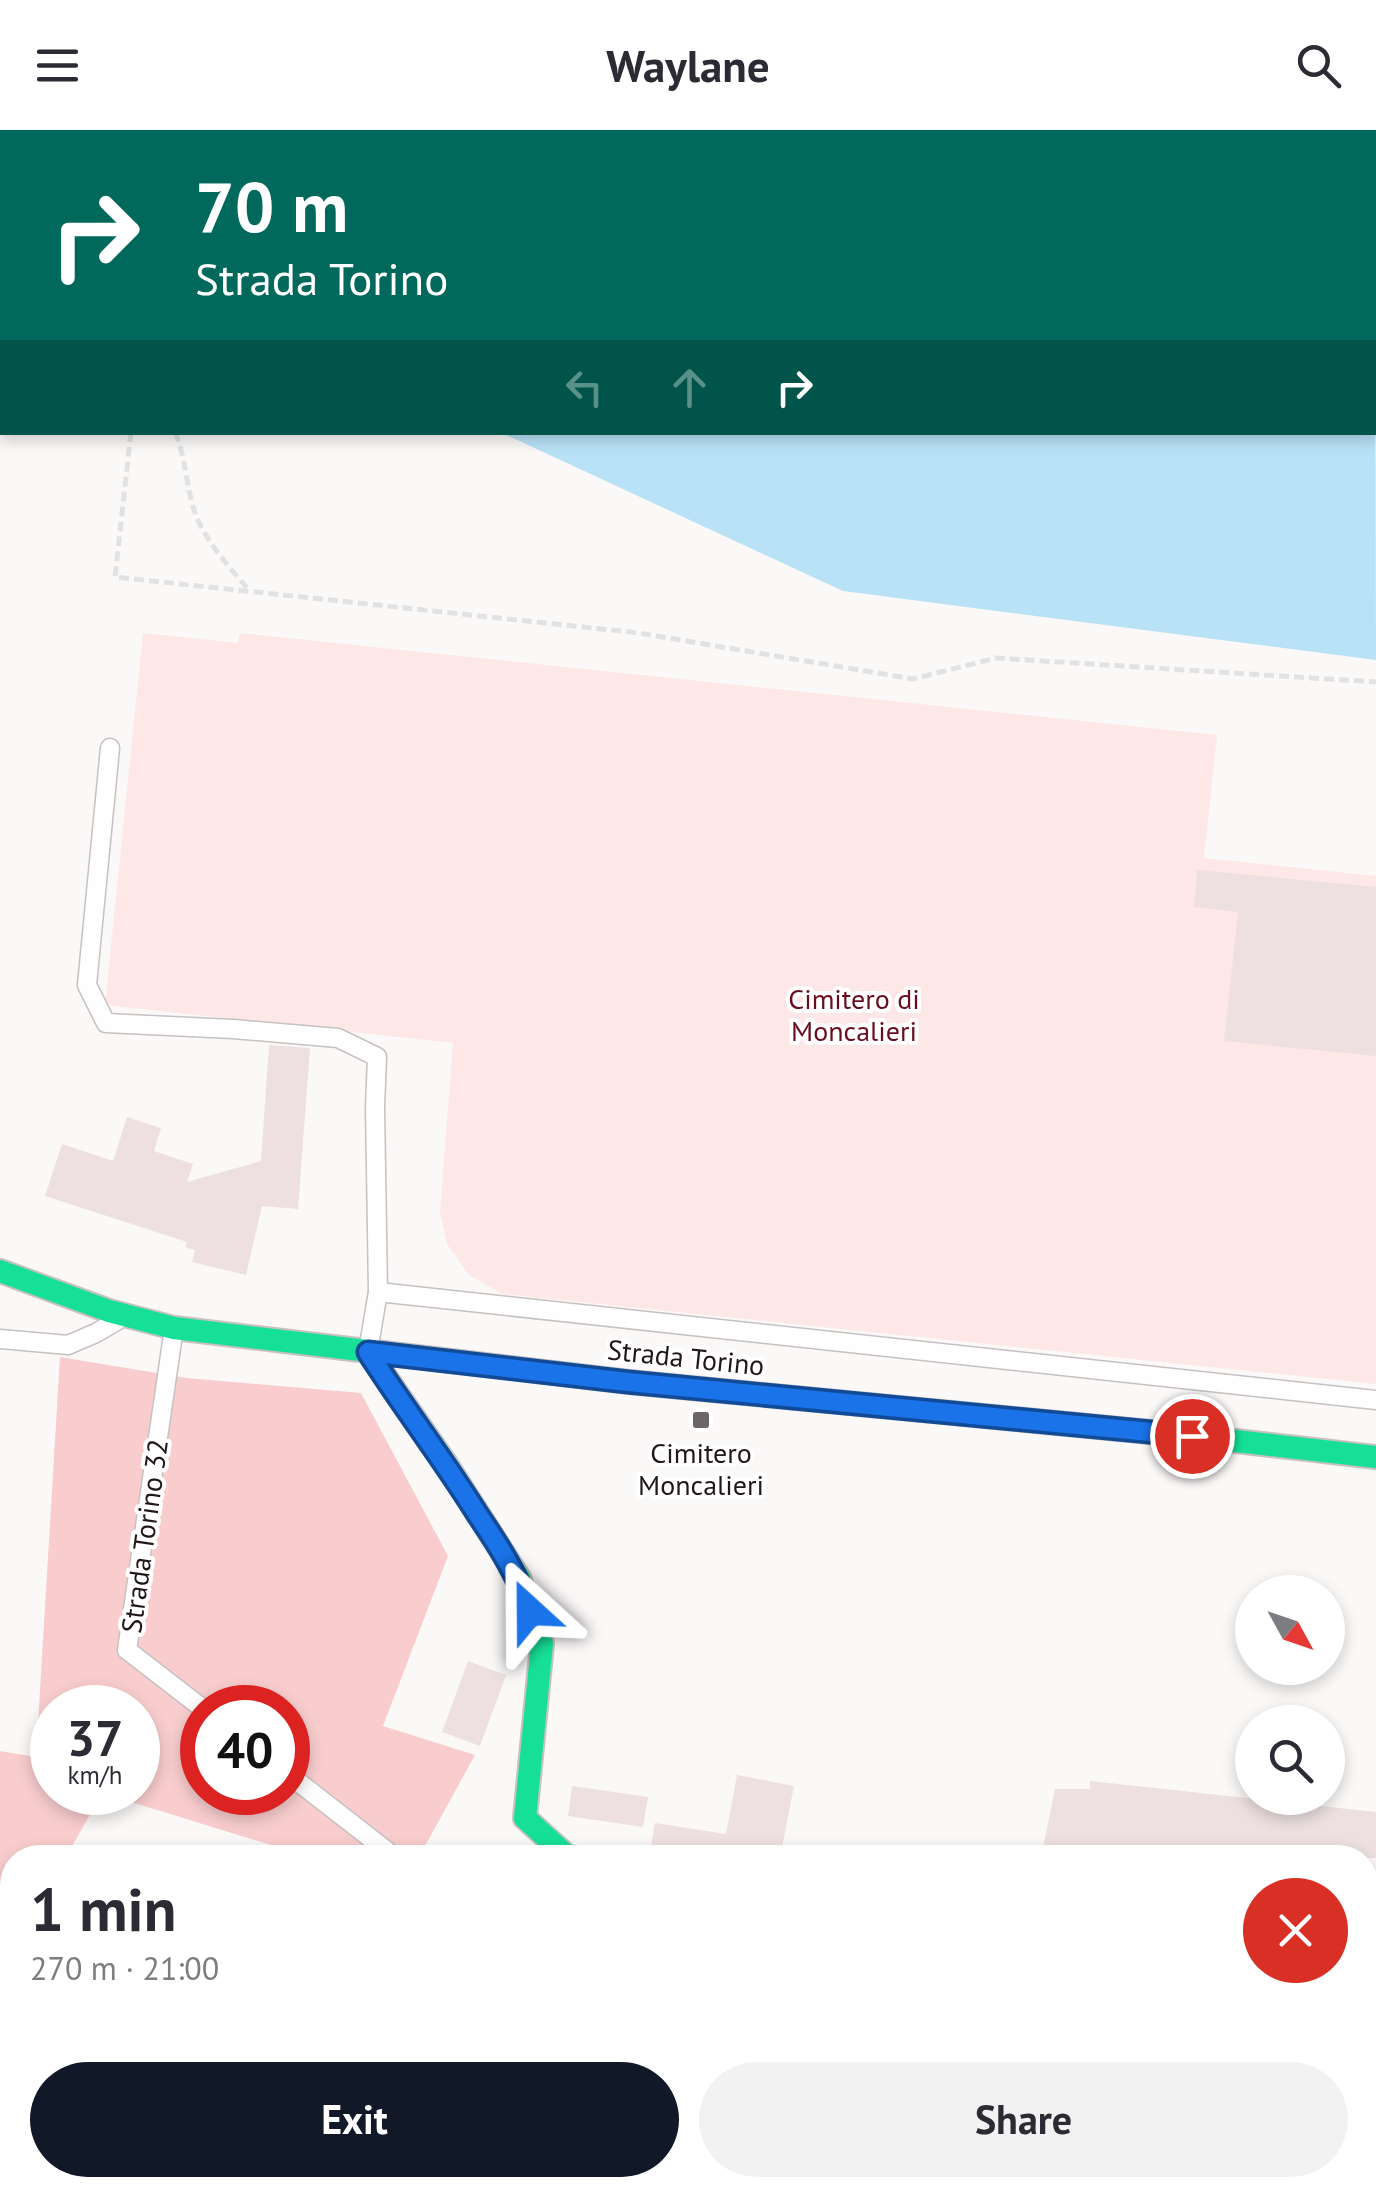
<!DOCTYPE html>
<html lang="en">
<head>
<meta charset="utf-8">
<style>
  body { margin:0; font-family:"PT Sans",sans-serif; background:#f2f2f3; color:#2b2b33; height:100vh; display:flex; flex-direction:column; font-size:38px; white-space:nowrap }
  * { box-sizing:border-box; margin:0 }
  p { font-size:32px; color:#7c7c81 }
  .icon { flex:none; width:55px; height:55px; fill:none; stroke:currentColor; stroke-width:2; stroke-linecap:round; stroke-linejoin:round }
  .map { position:relative; flex:1; overflow:hidden }
  .drawer { position:absolute; left:0px; top:1715px; width:1378px; height:352px; display:flex; flex-direction:column; background:#fff; border-radius:40px 40px 0 0; box-shadow:0 5px 15px #0003 }
  .drawer>* { flex:none }
  .guide { position:absolute; left:0px; top:0px; width:1378px; height:305px; box-shadow:0 5px 15px #0003; background:#00695c; color:#fff; overflow:hidden }
  .needle { width:65px; rotate:130deg }
  .fabs { position:absolute; left:1235px; top:1445px; display:grid; gap:20px }
  .fabs a { display:grid; place-items:center; width:110px; height:110px; border-radius:50%; background:#fff; box-shadow:0 5px 15px #0003; font-size:50px }
  .speed { position:absolute; left:30px; top:1555px; display:flex; gap:20px; font-size:50px; font-weight:700; text-align:center }
  .speed>* { display:grid; place-content:center; width:130px; height:130px; border-radius:50%; background:#fff; box-shadow:0 5px 15px #0003; line-height:1 }
  .speed small { font-size:25px; font-weight:400 }
  .speed .limit { border:15px solid #d22; background:#fff; color:#111 }
  .pin { position:absolute; display:grid; place-items:center; width:85px; height:85px; color:#fff; margin:-42px; border:5px solid #fff; border-radius:50%; box-shadow:0 2px 10px #0007 }
  .me { position:absolute; width:110px; margin:-55px; rotate:336deg; stroke-linejoin:round; filter:drop-shadow(0 0 8px #0008) }
  .turn { display:flex; align-items:center; gap:35px; height:210px; padding:0 30px; font-size:45px }
  .turn .icon { width:130px; height:130px; stroke-width:2.5 }
  .turn b { display:block; font-size:70px; line-height:85px }
  .lanes { display:flex; align-items:center; height:95px; padding:0 30px; background:#0003; justify-content:center; gap:50px; direction:ltr }
  .lanes .off { opacity:.35 }
  .round { display:grid; place-items:center; flex:none; width:105px; height:105px; border-radius:52px; background:#f2f2f3 }
  .headline { display:flex; align-items:center; justify-content:space-between; height:170px; padding:0 30px }
  h1 { font-size:60px; font-weight:800; line-height:75px }
  .cta { display:flex; gap:20px; margin-top:auto; padding:20px 30px }
  .cta a { flex:1; height:115px; border-radius:60px; background:#111827; color:#fff; font-size:40px; font-weight:800; line-height:115px; text-align:center }
  .cta a+a { background:#f2f2f3; color:#2b2b33 }
  header { display:flex; justify-content:space-between; align-items:center; height:130px; padding:0 30px; background:#fff; font-size:45px; font-weight:800 }
  .map>svg:first-child { display:block }
  .green { fill:#fde7e7 }
  .forest { fill:#f9cdce; fill-rule:evenodd }
  .water { fill:#b9e2f7 }
  .building { fill:#eee0e0 }
  .lines { fill:none; stroke-linecap:round; stroke-linejoin:round }
  .lane-casing { stroke:#c7c1c1; stroke-width:21 }
  .street-casing { stroke:#c7c1c1; stroke-width:39 }
  .fast-casing { stroke:#c7c1c1; stroke-width:26 }
  .path { stroke:#e3e2e2; stroke-width:5; stroke-dasharray:10 5; stroke-linecap:butt }
  .lane { stroke:#fefefe; stroke-width:18 }
  .street { stroke:#fefefe; stroke-width:35 }
  .fast { stroke:#16e098; stroke-width:22 }
  .route-casing { stroke:#114b97; stroke-width:25 }
  .route { stroke:#1a73e8; stroke-width:18 }
  .poi-dot { fill:#6d6666; stroke:#fff; stroke-width:4 }
  .labels { text-anchor:middle; dominant-baseline:central; stroke-width:8; stroke-linejoin:round; paint-order:stroke }
  .park-label { font-size:28px; fill:#680d1e; stroke:#fff }
  .street-label { font-size:28px; fill:#201717; stroke:#fff }
  .poi-label { font-size:28px; fill:#201717; stroke:#fff }
</style>
</head>
<body>
<header><svg class="icon" aria-label="menu" viewBox="0 0 24 24"><path d="M4 6h16M4 12h16M4 18h16"/></svg>Waylane<svg class="icon" aria-label="search" viewBox="0 0 24 24"><circle cx="10" cy="10" r="6"/><path d="M15 15l6 6"/></svg></header>
<div class="map">
<svg width="1376" height="2066" viewBox="0 0 1376 2066">
  <rect width="100%" height="100%" fill="#fbf8f8"/>
  <path class="green" d="M143,503L238,513L240,503L1217,605L1204,728L1376,746V1254L502,1164L469,1145L447,1114L440,1082L453,913L105,875Z"/>
  <g class="forest">
    <path d="M659,0H1376V105L1375,2H676Z"/>
    <path d="M60,1227L187,1248L361,1263L448,1426L383,1596L475,1625L419,1727H310L102,1663L66,1727L12,1728V2055H228L244,2066H0V1621L36,1627ZM52,1578H138V1662H52ZM202,1578H288V1662H202Z"/>
  </g>
  <g class="water">
    <path d="M0,0H659L676,2H2V202H0Z"/>
    <path d="M1375,105L1376,530L843,461L502,303L1375,302Z"/>
  </g>
  <g class="building">
    <path d="M1197,740L1376,757V926L1224,911L1238,782L1194,777Z"/>
    <path d="M269,915L310,918L298,1079L262,1076L246,1145L192,1132L195,1120L185,1117L187,1112L45,1066L62,1014L113,1031L127,987L161,998L154,1021L193,1034L187,1052L261,1031Z"/>
    <path d="M468,1531L506,1545L480,1616L442,1602Z"/>
    <path d="M737,1645L794,1656L780,1728H649L655,1693L726,1704Z"/>
    <path d="M1090,1651L1376,1682V1728H1041L1055,1659H1090Z"/>
    <path d="M572,1656L648,1667L643,1697L568,1686Z"/>
  </g>
  <g class="lines">
    <defs>
      <g id="lane">
        <path d="M110,618L87,855L106,893L233,899L338,908L377,927L375,977L378,1162"/>
        <path d="M174,1198L127,1520L202,1578"/>
        <path d="M0,1209L68,1215L96,1203L118,1190"/>
        <path d="M368,1221L378,1162L1376,1270"/>
        <path d="M288,1644L396,1728"/>
      </g>
      <g id="street">
        <path d="M1015,2055L1040,2066"/>
        <path d="M631,2066L641,2055"/>
      </g>
      <g id="fast">
        <path d="M0,1141L109,1181L174,1198L629,1252L1192,1306L1376,1327"/>
        <path d="M368,1222L448,1337L519,1448L542,1514L525,1688L569,1728"/>
      </g>
    </defs>
    <use href="#lane" class="lane-casing"/>
    <use href="#street" class="street-casing"/>
    <use href="#fast" class="fast-casing"/>
    <g class="path">
      <path d="M1194,0L1219,2"/>
      <path d="M1375,12H1376"/>
      <path d="M0,262H2"/>
      <path d="M131,302L115,447L639,503L913,549L996,528L1376,552"/>
      <path d="M175,302C187,331 186,361 197,388C208,414 230,438 248,459"/>
    </g>
    <use href="#lane" class="lane"/>
    <use href="#street" class="street"/>
    <use href="#fast" class="fast"/>
  </g>
  <g class="lines">
    <defs>
      <path id="route" d="M530,1481C518,1446 499,1416 478,1385C443,1329 403,1277 368,1222L628,1252L1192,1306"/>
    </defs>
    <use href="#route" class="route-casing"/>
    <use href="#route" class="route"/>
  </g>
  <rect class="poi-dot" x="691" y="1280" width="20" height="20" rx="5"/>
  <g class="labels">
    <g class="park-label">
      <text x="854" y="868">Cimitero di<tspan x="854" dy="32">Moncalieri</tspan></text>
    </g>
    <g class="street-label">
      <text transform="translate(686 1227) rotate(6)">Strada Torino</text>
      <text transform="translate(144 1406) rotate(-82)">Strada Torino 32</text>
    </g>
    <g class="poi-label">
      <text x="701" y="1322">Cimitero<tspan x="701" dy="32">Moncalieri</tspan></text>
    </g>
  </g>
</svg>
<div class="fabs">
<a><svg class="needle" viewBox="-14 -14 28 28"><path d="M0-13l5 13h-10z" fill="#e53935"/><path d="M0 13l5-13h-10z" fill="#7c7c81"/></svg></a>
<a><svg class="icon" aria-label="search" viewBox="0 0 24 24"><circle cx="10" cy="10" r="6"/><path d="M15 15l6 6"/></svg></a>
</div>
<div class="speed"><div>37<small>km/h</small></div><div class="limit">40</div></div>
<div class="pin" style="left:1192px;top:1306px;background:#d93025"><svg class="icon" aria-label="arrive" viewBox="0 0 24 24"><path d="M6 21V4h12l-3 4 3 4H6"/></svg></div>
<svg class="me" style="left:530px;top:1481px" viewBox="-20 -20 40 40"><path d="M0-17L14 15 0 8-14 15z" fill="#1a73e8" stroke="#fff" stroke-width="4"/></svg>
<div class="guide">
<div class="turn"><svg class="icon" aria-label="right" viewBox="0 0 24 24"><path d="M7 20v-9h11M14 6l5 5-5 5"/></svg><div><b>70 m</b>Strada Torino</div></div>
<div class="lanes"><svg class="icon off" aria-label="left" viewBox="0 0 24 24"><path d="M17 20v-9H6M10 6l-5 5 5 5"/></svg><svg class="icon off" aria-label="ahead" viewBox="0 0 24 24"><path d="M12 20V5M6 11l6-6 6 6"/></svg><svg class="icon" aria-label="right" viewBox="0 0 24 24"><path d="M7 20v-9h11M14 6l5 5-5 5"/></svg></div>
</div>
<section class="drawer">
<div class="headline"><div><h1>1 min</h1><p>270 m · 21:00</p></div><a class="round" style="background:#d93025;color:#fff"><svg class="icon" aria-label="close" viewBox="0 0 24 24"><path d="M6 6l12 12M18 6L6 18"/></svg></a></div>
<div class="cta"><a>Exit</a><a>Share</a></div>
</section>
</div>
</body>
</html>
